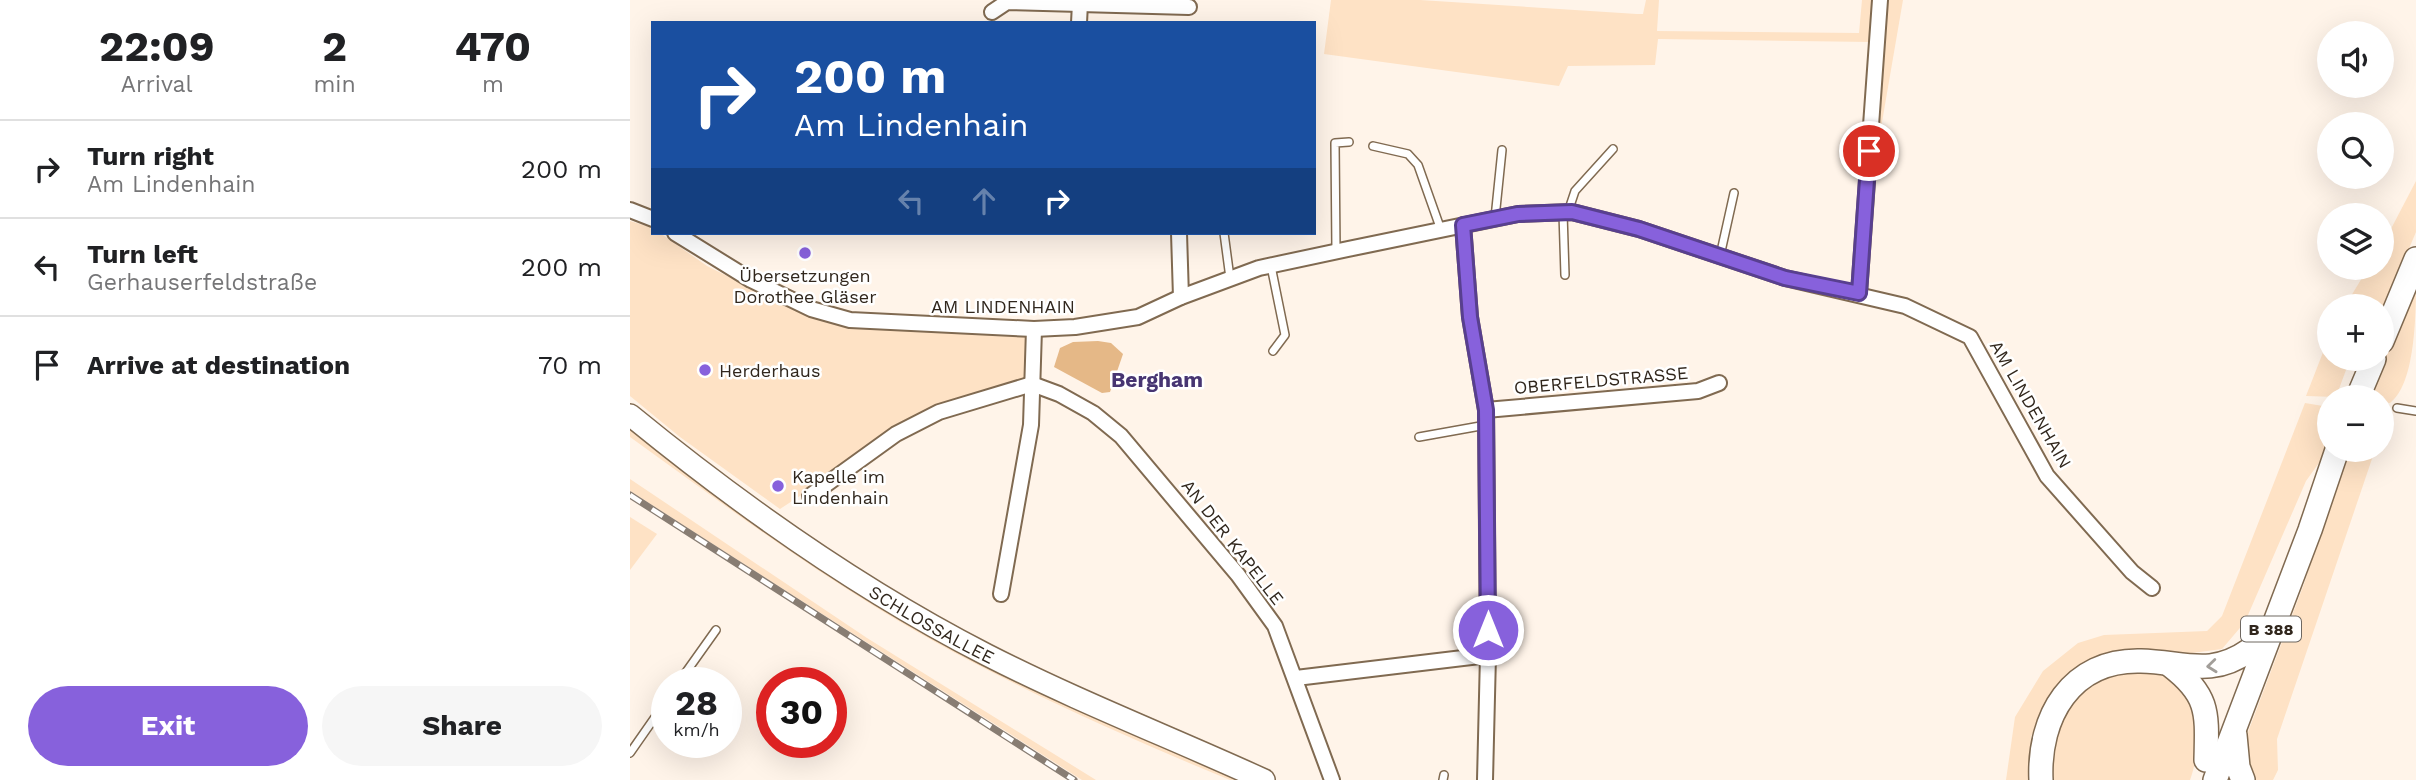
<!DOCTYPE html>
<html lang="en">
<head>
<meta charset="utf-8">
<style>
  body { margin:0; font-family:"Work Sans",sans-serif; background:#f6f6f6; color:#202124; height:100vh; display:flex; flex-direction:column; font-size:26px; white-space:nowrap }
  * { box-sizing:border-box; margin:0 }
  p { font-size:23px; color:#757577 }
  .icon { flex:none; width:38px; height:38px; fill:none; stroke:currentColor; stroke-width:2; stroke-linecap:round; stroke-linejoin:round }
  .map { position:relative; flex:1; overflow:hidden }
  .side { display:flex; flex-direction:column; background:#fff; width:630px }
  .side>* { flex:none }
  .banner { position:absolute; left:21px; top:21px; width:665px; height:214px; border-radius:0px; box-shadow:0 7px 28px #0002; background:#1a4fa0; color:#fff; overflow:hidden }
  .buttons { position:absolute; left:1687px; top:21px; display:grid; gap:14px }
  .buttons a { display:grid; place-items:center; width:77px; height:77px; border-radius:50%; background:#fff; box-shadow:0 7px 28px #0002; font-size:35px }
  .speed { position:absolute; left:21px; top:667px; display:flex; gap:14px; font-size:35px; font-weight:700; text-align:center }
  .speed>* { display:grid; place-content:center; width:91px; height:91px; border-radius:50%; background:#fff; box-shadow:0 7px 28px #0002; line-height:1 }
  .speed small { font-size:18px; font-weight:400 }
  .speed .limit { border:10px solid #d22; background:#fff; color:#111 }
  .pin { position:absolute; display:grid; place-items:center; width:60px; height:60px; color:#fff; margin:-30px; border:4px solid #fff; border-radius:50%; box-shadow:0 2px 7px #0007 }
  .me { position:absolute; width:77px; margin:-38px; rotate:0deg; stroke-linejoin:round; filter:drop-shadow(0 0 5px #0008) }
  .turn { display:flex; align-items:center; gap:24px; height:147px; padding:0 28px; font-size:32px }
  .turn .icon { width:91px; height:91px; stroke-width:2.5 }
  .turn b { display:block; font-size:49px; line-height:60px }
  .lanes { display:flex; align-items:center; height:66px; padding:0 28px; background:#0003; justify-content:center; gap:35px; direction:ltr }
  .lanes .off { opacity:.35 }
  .eta { display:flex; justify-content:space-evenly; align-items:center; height:119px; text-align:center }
  .eta b { font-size:42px; font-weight:700; line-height:49px }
  .primary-button { display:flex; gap:14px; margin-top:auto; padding:14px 28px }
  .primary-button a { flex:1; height:80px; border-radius:42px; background:#8761dc; color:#fff; font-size:28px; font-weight:700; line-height:80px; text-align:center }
  .primary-button a+a { background:#f6f6f6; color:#202124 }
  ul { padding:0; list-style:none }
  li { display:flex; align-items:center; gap:21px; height:98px; padding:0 28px; border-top:2px solid #e0e0e0 }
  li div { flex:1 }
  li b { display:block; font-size:26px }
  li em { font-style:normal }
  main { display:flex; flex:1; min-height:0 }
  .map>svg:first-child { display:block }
  .green { fill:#fee2c5 }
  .water { fill:#e5b887 }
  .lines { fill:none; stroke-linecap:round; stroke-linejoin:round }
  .service-casing { stroke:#806a51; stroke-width:10 }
  .minor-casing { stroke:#806a51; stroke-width:18 }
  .secondary-casing { stroke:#806a51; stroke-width:24 }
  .primary-casing { stroke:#806a51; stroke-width:26 }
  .service { stroke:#fff; stroke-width:7 }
  .minor { stroke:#fff; stroke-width:14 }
  .secondary { stroke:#fff; stroke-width:21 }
  .primary { stroke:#fff; stroke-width:23 }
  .rail-casing { stroke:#887d73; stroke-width:7 }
  .rail { stroke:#fff; stroke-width:4.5; stroke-dasharray:13; stroke-linecap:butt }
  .oneway { stroke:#a29e99 }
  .route-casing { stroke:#583f8f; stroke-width:18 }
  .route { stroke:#8761dc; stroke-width:12 }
  .poi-dot { fill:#8761dc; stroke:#fff; stroke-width:2.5 }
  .labels { text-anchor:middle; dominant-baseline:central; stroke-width:5; stroke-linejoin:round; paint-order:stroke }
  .shield { fill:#fff; stroke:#6f6861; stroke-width:2 }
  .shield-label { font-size:16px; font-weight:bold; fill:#31271d }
  .poi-label { font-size:18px; fill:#31271d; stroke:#fff; text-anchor:start }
  .street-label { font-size:18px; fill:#31271d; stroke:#fff }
  .quarter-label { font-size:21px; font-weight:bold; fill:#473572; stroke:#fff }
</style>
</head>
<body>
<main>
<section class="side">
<div class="eta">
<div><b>22:09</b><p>Arrival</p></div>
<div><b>2</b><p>min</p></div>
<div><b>470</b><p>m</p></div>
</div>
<ul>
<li><svg class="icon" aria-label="right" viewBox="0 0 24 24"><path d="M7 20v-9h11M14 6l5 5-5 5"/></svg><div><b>Turn right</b><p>Am Lindenhain</p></div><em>200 m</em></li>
<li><svg class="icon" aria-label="left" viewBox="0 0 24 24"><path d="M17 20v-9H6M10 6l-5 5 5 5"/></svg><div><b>Turn left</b><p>Gerhauserfeldstraße</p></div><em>200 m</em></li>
<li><svg class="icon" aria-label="arrive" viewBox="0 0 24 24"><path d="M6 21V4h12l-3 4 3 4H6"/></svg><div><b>Arrive at destination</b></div><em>70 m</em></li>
</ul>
<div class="primary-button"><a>Exit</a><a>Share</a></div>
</section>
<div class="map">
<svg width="1786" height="780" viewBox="0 0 1786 780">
  <rect width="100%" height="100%" fill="#fff4e9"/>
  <g class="green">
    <path d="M701,0H790L1007,14H1013L1016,0H1029L1027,31L1229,33L1232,0H1243L1241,42L1028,39L1025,65L938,66L929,86L694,54Z"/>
    <path d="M1255,0H1273L1246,157Z"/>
    <path d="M1786,181V232L1752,312V306H1715L1738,268H1752V246Z"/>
    <path d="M0,221L20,227L23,233H30L77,266L162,308L218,327L395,334L396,378L305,407L150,509L50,437L0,396Z"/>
    <path d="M1786,280C1786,311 1786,384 1760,403L1752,402V397H1737Z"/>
    <path d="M1699,337V359H1726L1716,370L1706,397L1676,396Z"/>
    <path d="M1675,403L1699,407V439L1691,460L1676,481L1615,622L1592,649L1547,655L1433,681L1416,702L1401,737L1399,780H1376L1385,717L1413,671L1448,643L1474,635L1577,631L1592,616Z"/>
    <path d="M0,426L147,534L612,780H600C493,736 385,688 284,630C185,573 93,504 0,437Z"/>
    <path d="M1717,450H1745L1647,739L1648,770L1643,780H1623L1616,761L1615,740L1674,584Z"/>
    <path d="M0,479L237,638L466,780H452L0,491Z"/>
    <path d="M0,517L27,534L0,570Z"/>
    <path d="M1516,670C1525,674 1540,677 1546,683C1572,708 1571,749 1560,780H1419C1422,737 1433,683 1484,672C1494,670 1506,671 1516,670Z"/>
  </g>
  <path class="water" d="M468,341L481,343L493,354L480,392L472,393L424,367L430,348L443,342Z"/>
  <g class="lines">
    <defs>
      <g id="service">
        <path d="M743,146L778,154L788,165L811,230"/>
        <path d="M938,212L945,191L983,149"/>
        <path d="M933,213L935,275"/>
        <path d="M865,218L872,150"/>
        <path d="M594,233L600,278"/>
        <path d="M706,251L705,143L719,142"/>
        <path d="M1090,256L1104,193"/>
        <path d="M641,266L655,335L643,351"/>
        <path d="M1767,408L1786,411"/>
        <path d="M789,437L856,425"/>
        <path d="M49,682L86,630"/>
        <path d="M0,753L37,700"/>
        <path d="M813,780L814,775"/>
      </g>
      <g id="minor">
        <path d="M362,12L377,2L559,7"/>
        <path d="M449,23L450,3"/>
        <path d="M0,210L23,219"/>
        <path d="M833,225L840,317L856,410L858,655L855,780"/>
        <path d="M45,233L121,280L181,309L220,320L404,329L445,327L508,317L551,297L629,268L718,249L888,214L942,212L1009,229L1155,278L1275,306L1340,337L1417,476L1502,572L1522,588"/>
        <path d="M549,233L551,297"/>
        <path d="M1229,293L1250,0"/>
        <path d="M856,410L1068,391L1089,383"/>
        <path d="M180,496L266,434L309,412L402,384L429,394L463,413L491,436L608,575L645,626L702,780"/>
        <path d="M371,594L401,425L404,329"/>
        <path d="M666,678L858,655"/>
      </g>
      <g id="secondary">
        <path id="s1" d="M0,415C110,505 230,590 357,655C447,701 542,738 634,780"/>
      </g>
      <g id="primary">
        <path d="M1752,341L1786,259"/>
        <path d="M1728,397L1744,359"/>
        <path d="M1541,666C1580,696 1577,714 1576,760"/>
        <path d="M1605,735L1608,767L1613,780"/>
        <path d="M1411,780C1408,717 1441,659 1511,661C1554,662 1580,678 1620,650"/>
        <path d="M1585,780L1680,530L1707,450"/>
      </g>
    </defs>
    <use href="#service" class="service-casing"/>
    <use href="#minor" class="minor-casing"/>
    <use href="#secondary" class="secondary-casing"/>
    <use href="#primary" class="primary-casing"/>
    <use href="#service" class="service"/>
    <use href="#minor" class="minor"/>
    <use href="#secondary" class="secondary"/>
    <use href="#primary" class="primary"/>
    <defs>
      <path id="rail" d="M0,495L444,780"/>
    </defs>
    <use href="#rail" class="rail-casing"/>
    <use href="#rail" class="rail"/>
  </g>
  <defs><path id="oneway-chevron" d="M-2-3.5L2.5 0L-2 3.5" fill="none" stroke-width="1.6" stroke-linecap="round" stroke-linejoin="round" transform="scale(1.75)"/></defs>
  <use class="oneway" href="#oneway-chevron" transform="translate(1582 666) rotate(174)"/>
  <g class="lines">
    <defs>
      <path id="route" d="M858,630L856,410L840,317L833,225L888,214L942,212L1009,229L1155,278L1229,293L1239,151"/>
    </defs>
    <use href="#route" class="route-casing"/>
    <use href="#route" class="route"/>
  </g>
  <g class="poi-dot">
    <circle cx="175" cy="253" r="7"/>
    <circle cx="75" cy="370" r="7"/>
    <circle cx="148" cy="486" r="7"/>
  </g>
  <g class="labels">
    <rect class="shield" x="1611" y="616.5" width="60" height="25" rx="5"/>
    <g class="shield-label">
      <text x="1641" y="629">B 388</text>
    </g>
    <g class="poi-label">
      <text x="175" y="275" text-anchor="middle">Übersetzungen<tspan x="175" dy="21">Dorothee Gläser</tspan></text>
      <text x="89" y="370">Herderhaus</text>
      <text x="162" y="476">Kapelle im<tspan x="162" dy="21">Lindenhain</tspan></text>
    </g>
    <g class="street-label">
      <text x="373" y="306">AM LINDENHAIN</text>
      <text transform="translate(971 380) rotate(-5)">OBERFELDSTRASSE</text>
      <text transform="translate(1401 404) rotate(60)">AM LINDENHAIN</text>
      <text transform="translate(603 542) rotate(52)">AN DER KAPELLE</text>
      <text stroke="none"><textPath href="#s1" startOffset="368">SCHLOSSALLEE</textPath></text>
    </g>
    <g class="quarter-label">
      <text x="527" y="379">Bergham</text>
    </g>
  </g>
</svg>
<div class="buttons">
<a><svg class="icon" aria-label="sound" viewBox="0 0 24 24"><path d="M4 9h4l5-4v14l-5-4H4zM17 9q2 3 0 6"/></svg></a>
<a><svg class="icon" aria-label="search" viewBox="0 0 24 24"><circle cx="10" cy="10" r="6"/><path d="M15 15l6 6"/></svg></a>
<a><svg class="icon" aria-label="layers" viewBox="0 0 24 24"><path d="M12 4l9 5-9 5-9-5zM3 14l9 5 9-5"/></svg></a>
<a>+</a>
<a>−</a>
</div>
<div class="speed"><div>28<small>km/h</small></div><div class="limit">30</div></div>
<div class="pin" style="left:1239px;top:151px;background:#d93025"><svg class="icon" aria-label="arrive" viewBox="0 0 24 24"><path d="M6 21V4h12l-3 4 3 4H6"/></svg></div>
<svg class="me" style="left:858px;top:630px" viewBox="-20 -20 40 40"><circle r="17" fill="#8761dc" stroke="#fff" stroke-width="3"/><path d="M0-11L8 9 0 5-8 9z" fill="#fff"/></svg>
<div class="banner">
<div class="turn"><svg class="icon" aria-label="right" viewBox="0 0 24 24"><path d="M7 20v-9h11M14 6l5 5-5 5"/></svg><div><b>200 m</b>Am Lindenhain</div></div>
<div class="lanes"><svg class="icon off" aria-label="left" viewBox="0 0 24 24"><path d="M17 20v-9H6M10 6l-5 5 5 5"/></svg><svg class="icon off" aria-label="ahead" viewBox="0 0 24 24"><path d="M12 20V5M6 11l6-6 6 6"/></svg><svg class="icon" aria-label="right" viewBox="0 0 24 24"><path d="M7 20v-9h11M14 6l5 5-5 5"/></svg></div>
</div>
</div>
</main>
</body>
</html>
